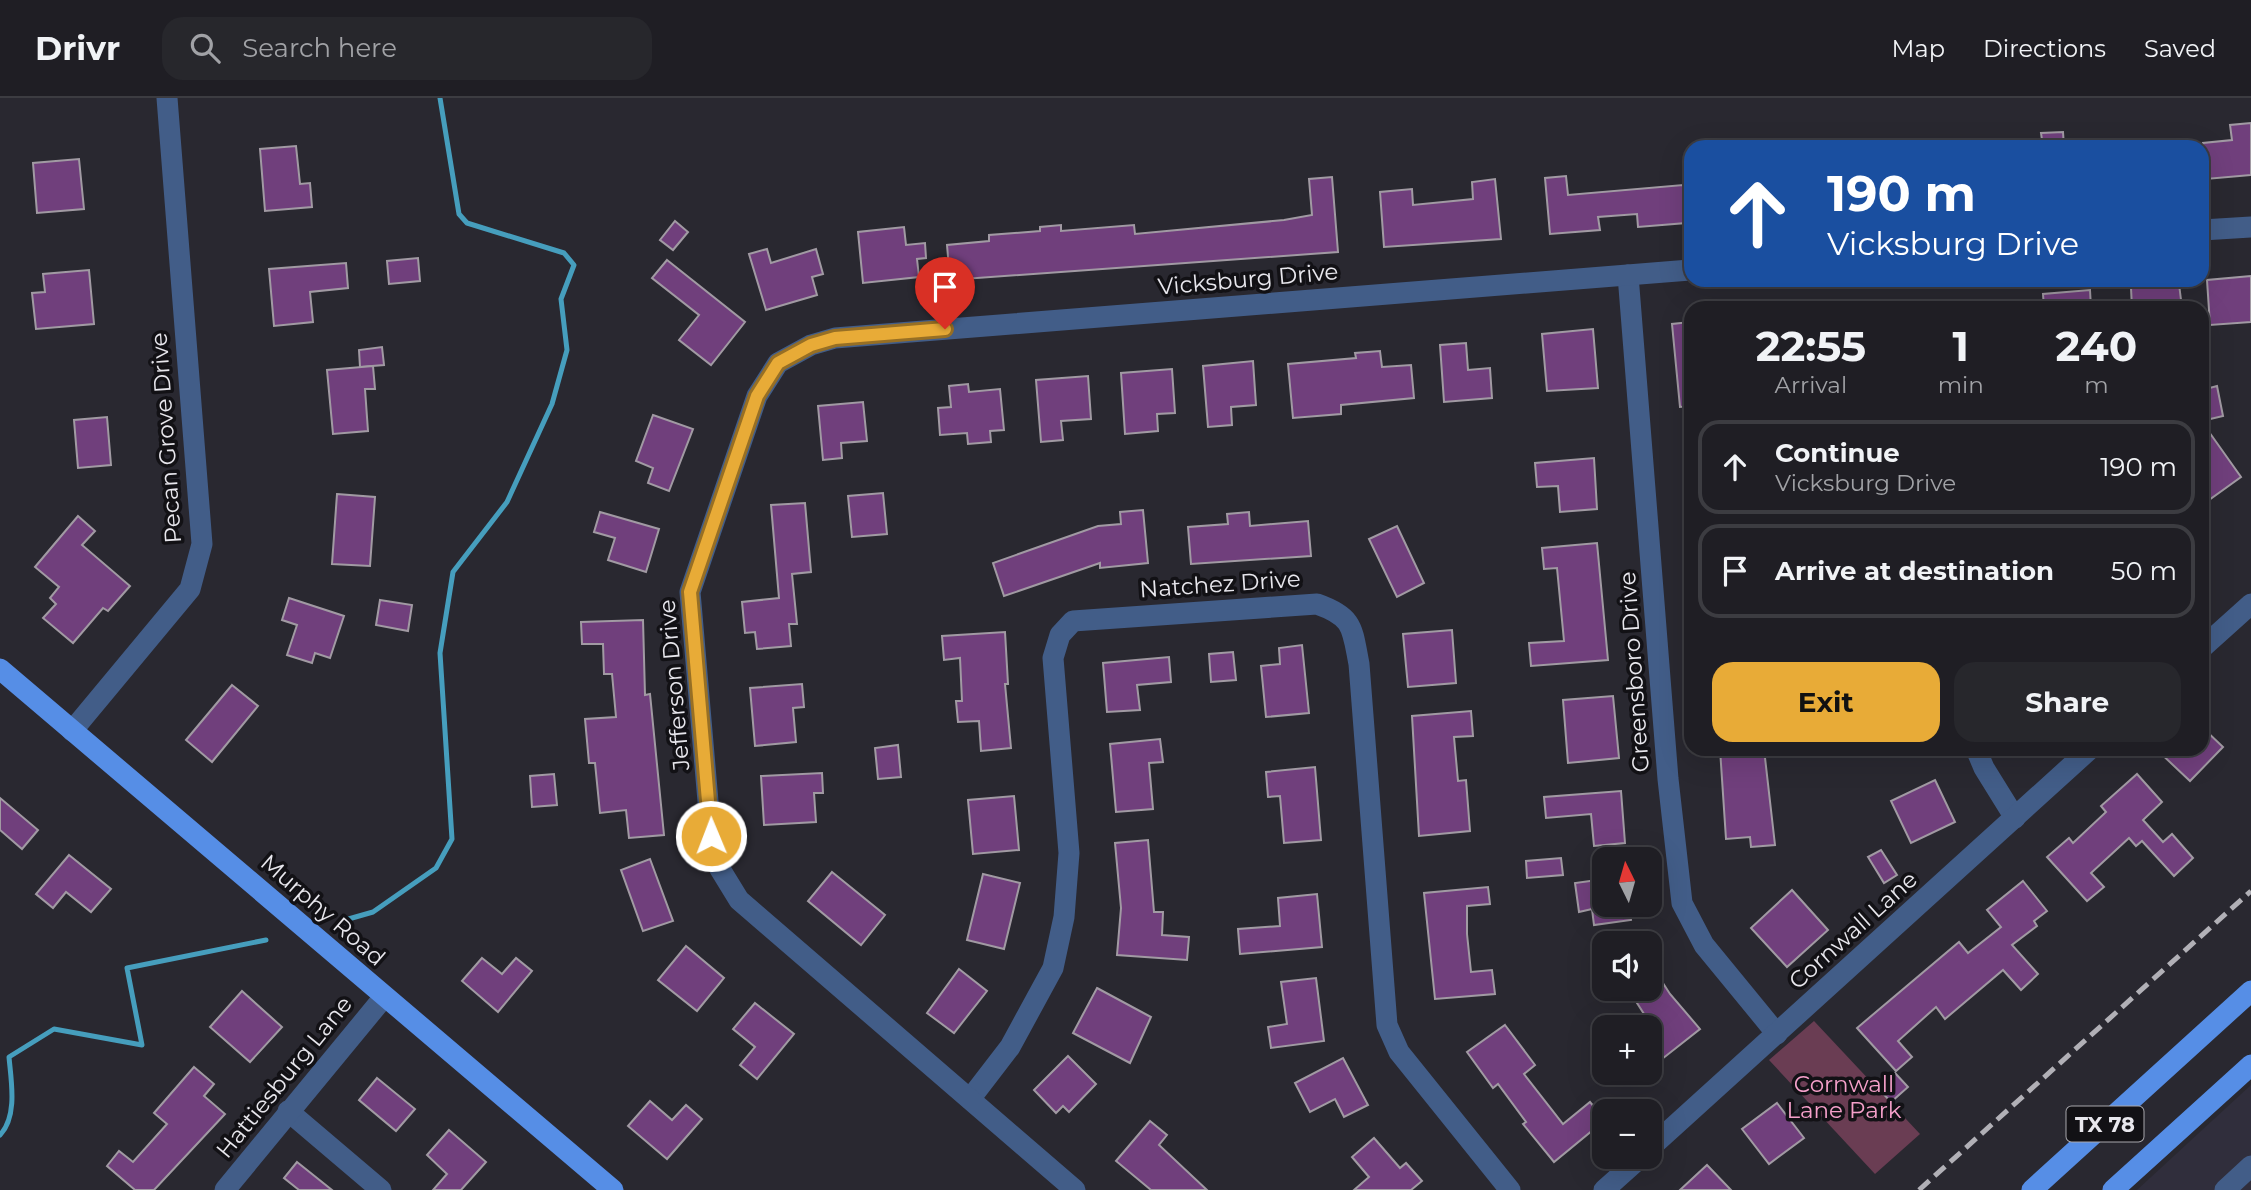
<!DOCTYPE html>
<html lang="en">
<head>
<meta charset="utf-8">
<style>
  body { margin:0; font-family:Montserrat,sans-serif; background:#27272c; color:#f1f3f6; height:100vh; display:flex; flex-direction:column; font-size:26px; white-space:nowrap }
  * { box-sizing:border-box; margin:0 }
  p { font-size:23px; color:#a1a2a6 }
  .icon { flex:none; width:38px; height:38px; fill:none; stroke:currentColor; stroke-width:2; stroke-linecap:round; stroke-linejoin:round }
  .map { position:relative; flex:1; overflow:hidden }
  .panel { position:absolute; left:1684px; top:203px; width:525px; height:455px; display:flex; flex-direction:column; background:#1f1e24; border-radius:21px; box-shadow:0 7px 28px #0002,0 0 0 2px #3c3c41 }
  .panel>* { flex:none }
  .hud { position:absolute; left:1684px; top:42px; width:525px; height:147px; border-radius:21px; box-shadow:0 7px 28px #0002,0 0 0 2px #3c3c41; background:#1a4fa0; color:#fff; overflow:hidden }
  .needle { width:46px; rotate:355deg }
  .tools { position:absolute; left:1592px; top:749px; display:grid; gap:14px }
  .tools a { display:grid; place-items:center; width:70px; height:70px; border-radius:14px; background:#1f1e24; box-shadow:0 7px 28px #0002,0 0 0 2px #3c3c41; font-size:35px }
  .pin { position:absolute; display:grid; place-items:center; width:60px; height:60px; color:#fff; margin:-72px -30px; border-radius:50% 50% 50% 0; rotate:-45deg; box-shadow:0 0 7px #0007 }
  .pin .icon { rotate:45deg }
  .me { position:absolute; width:77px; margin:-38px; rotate:359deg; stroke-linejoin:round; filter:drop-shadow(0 0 5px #0008) }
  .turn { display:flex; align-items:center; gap:24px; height:147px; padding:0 28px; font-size:32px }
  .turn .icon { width:91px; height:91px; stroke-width:2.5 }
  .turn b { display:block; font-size:49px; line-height:60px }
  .eta { display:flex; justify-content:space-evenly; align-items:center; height:119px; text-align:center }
  .eta b { font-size:42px; font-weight:700; line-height:49px }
  .button { display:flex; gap:14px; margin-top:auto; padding:14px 28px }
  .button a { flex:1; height:80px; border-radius:21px; background:#e8ab37; color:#111; font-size:28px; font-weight:700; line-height:80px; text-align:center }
  .button a+a { background:#27272c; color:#f1f3f6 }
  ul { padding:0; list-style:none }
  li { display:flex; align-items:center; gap:21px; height:94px; margin:0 14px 10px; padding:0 14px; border:4px solid #3c3c41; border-radius:21px }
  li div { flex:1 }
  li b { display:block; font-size:26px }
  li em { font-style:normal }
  header { display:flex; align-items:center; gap:42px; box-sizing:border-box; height:98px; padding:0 35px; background:#1f1e24; border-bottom:2px solid #3c3c41 }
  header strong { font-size:33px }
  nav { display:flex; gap:38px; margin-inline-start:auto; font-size:24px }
  .search { width:490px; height:63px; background:#27272c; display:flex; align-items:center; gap:18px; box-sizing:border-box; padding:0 24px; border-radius:21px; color:#a1a2a6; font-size:26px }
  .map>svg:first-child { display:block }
  .built { fill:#302e3c }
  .green { fill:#6a3d53 }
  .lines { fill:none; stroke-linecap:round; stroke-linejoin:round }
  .stream { stroke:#469ebd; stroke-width:5 }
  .building { fill:#703f7c; stroke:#a19aa3; stroke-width:2 }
  .minor { stroke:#425d88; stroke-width:21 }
  .major { stroke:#568ee6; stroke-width:21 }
  .rail { stroke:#b1b0b6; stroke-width:5; stroke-dasharray:14 7; stroke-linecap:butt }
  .route-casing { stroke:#976f24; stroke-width:18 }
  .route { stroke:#e8ab37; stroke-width:12 }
  .labels { text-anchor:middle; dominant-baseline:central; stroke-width:7; stroke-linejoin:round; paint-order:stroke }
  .shield { fill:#121115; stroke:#a8a7ac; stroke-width:2 }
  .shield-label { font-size:21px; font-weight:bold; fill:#e8e7ed }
  .street-label { font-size:23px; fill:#e8e7ed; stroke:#121115 }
  .park-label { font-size:23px; fill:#f5a0ca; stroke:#121115 }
</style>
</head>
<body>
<header>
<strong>Drivr</strong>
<div class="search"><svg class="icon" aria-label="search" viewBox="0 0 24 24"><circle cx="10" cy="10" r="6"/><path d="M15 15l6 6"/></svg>Search here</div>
<nav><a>Map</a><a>Directions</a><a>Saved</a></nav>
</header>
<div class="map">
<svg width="2251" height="1092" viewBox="0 0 2251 1092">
  <rect width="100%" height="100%" fill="#292830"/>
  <path class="built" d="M2251,987V1092H2137Z"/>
  <path class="green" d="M1814,923L1920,1036L1875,1076L1769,962Z"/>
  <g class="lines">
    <g class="stream">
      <path d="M345,822L373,814L436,770L452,741L440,555L453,474L507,404L552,306L567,252L561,201L574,167L564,155L467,125L459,116L440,0"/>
      <path d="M0,1037C18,1018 11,982 9,959L54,931L142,947L127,870L266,842"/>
    </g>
  </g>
  <g class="building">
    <path d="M2251,25V77L2206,81L2203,45L2232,42L2230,27Z"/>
    <path d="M2063,34L2064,49H2043L2041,35Z"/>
    <path d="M296,48L300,86L310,85L312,109L265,113L260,51Z"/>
    <path d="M79,61L84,111L37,115L33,65Z"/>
    <path d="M1566,78L1568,97L1683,87L1686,125L1638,129L1637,116L1598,119L1600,132L1550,136L1545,80Z"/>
    <path d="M1332,79L1338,154L950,182L947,147L989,143V137L1040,133V129L1061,127V133L1134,127L1135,136L1284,122L1312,117L1309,81Z"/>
    <path d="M1495,81L1501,141L1384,149L1380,94L1412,91L1413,107L1473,101L1472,84Z"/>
    <path d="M675,123L688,134L673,152L660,142Z"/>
    <path d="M904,129L906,147L925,145L926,160L917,161L919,179L863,185L858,134Z"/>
    <path d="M767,151L771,165L816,151L823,176L812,179L817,197L766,212L749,156Z"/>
    <path d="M418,160L420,183L389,186L387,163Z"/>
    <path d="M667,162L745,224L711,267L679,242L699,217L652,180Z"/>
    <path d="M346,165L348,190L310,194L313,224L274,228L269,171Z"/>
    <path d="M89,172L94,226L36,231L32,195L45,194L43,176Z"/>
    <path d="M2251,178V224L2210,227L2207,182Z"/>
    <path d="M2179,186L2182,210H2132L2131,190Z"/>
    <path d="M2090,192L2091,210H2044L2043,196Z"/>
    <path d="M1690,224V308L1680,309L1672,226Z"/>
    <path d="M1593,231L1598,290L1547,293L1542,236Z"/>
    <path d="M1466,245L1468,272L1490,270L1492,300L1444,304L1440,247Z"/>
    <path d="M382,249L384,267L360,269L359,252Z"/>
    <path d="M1380,253L1382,269L1411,267L1414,300L1341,307V316L1293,320L1288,266L1356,260L1355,255Z"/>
    <path d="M1253,263L1256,307L1231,309L1232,327L1208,329L1203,268Z"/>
    <path d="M373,268L375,291H365L368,333L333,336L327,272Z"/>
    <path d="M1172,271L1175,315L1157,316L1158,333L1125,336L1121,275Z"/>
    <path d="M1088,278L1091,321L1061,323L1063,342L1041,344L1036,282Z"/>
    <path d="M968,286L969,294L1000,291L1004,332L990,333L991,344L968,346L967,335L940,337L938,310L951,309L949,288Z"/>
    <path d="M2217,288L2223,318L2202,323V292Z"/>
    <path d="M863,304L867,343L841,345L842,360L823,362L818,308Z"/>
    <path d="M653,317L693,331L669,393L648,385L653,370L636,363Z"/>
    <path d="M107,319L111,367L78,370L74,322Z"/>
    <path d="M2202,324L2241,379L2202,407Z"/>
    <path d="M1594,360L1597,411L1560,414L1558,388L1537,389L1535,365Z"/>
    <path d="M883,395L887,436L852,439L848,398Z"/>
    <path d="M337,396L375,399L370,468L332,466Z"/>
    <path d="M805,405L811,474L792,476L797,526H789L791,548L757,551L755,534L745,535L742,504L779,500L771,407Z"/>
    <path d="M1143,412L1148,465L1100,470V465L1004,498L993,465L1098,428L1121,426L1120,414Z"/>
    <path d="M600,414L659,431L646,474L608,462L615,440L594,434Z"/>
    <path d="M1249,414L1250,428L1308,423L1311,458L1191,466L1188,429L1228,426L1227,416Z"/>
    <path d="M78,418L95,433L82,447L130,488L108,513L103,510L73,545L43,520L56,506L50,500L59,489L35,469Z"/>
    <path d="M1397,428L1424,485L1397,499L1369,441Z"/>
    <path d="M1597,445L1608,562L1531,568L1529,545L1564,543L1557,470L1544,471L1542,450Z"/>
    <path d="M289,500L344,518L330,560L315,555L312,565L287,557L297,527L282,522Z"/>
    <path d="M380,502L412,507L408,533L376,527Z"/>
    <path d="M643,522L645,597L650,596L664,737L629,740L626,712L600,715L595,665H589L585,621L616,619L612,576H604L603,546H582L581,524Z"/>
    <path d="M1452,532L1456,585L1408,589L1403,536Z"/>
    <path d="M1005,534L1008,586H1005L1011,650L981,653L979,623L958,624L956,603H962L960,560L944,562L942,538Z"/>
    <path d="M1302,547L1309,615L1266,619L1261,568L1280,566L1279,550Z"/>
    <path d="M1233,554L1236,582L1211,584L1209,556Z"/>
    <path d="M1169,559L1171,584L1137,587L1140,612L1107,614L1103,565Z"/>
    <path d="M802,586L804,609L793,610L796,644L755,648L750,590Z"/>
    <path d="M232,587L258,608L212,664L186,642Z"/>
    <path d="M1613,598L1619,660L1568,665L1563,602Z"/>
    <path d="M1471,613L1473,638L1454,639L1458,683L1466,682L1470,733L1419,738L1412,618Z"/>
    <path d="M2202,629L2223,649L2190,683L2156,651H2202Z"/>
    <path d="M1160,641L1163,664L1149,665L1153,711L1116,714L1110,646Z"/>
    <path d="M898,647L901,679L878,681L875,650Z"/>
    <path d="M1720,651H1764L1775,747L1751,749L1750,739L1726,741Z"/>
    <path d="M1315,669L1321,742L1284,745L1280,698L1268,699L1266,674Z"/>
    <path d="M822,675L823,695H814L816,724L764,727L761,678Z"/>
    <path d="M554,676L557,707L532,709L530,678Z"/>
    <path d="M2137,676L2162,704L2143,722L2163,744L2172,736L2193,760L2174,778L2142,743L2136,748L2129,740L2091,775L2104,789L2087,803L2047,759L2069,740L2073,745L2106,714L2101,708Z"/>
    <path d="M1935,682L1955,724L1911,745L1891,703Z"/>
    <path d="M1621,693L1625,745L1594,748L1591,716L1546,720L1544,699Z"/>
    <path d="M1014,698L1019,752L973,756L968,702Z"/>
    <path d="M0,700L38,732L22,751L0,732Z"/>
    <path d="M1148,742L1154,814H1163L1162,837L1189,839L1187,862L1117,857L1121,810L1115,745Z"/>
    <path d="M1881,752L1897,777L1884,785L1868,759Z"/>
    <path d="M69,757L111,791L91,814L66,794L53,810L36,796Z"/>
    <path d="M1561,760L1563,777L1527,780L1526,763Z"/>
    <path d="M650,761L673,823L643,833L621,772Z"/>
    <path d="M832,774L885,817L861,847L808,803Z"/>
    <path d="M983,776L1020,785L1004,851L967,842Z"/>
    <path d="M1605,781V807H1629L1631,822L1594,827L1592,811L1579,814L1575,785Z"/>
    <path d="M2023,783L2047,813L2034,823L2037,828L2012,847L2038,876L2021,892L2003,872L1945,921L1936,909L1898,943L1912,959L1896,973L1857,930L1959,844L1968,855L2001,829L1987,812Z"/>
    <path d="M1488,789L1490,806L1467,808V836L1471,874L1492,872L1495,896L1435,901L1424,795Z"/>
    <path d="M1792,792L1828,832L1787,869L1751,830Z"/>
    <path d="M1317,796L1322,849L1240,856L1238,831L1280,828L1278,800Z"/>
    <path d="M686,848L724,880L697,913L658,882Z"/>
    <path d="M482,860L502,876L516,860L532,873L498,914L462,883Z"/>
    <path d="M1650,865L1670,896L1700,931L1657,965L1650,957V929H1644L1637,920L1644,916L1628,891H1650Z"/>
    <path d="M959,871L987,893L954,935L927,915Z"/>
    <path d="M1316,880L1324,943L1271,950L1268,929L1287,926L1281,884Z"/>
    <path d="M1097,890L1151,919L1130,965L1073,935Z"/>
    <path d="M242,893L282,929L250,964L210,929Z"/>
    <path d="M755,905L794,936L757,981L740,967L755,949L733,931Z"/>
    <path d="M1505,927L1535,967L1524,976L1563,1026L1590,1004L1605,1022L1554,1064L1523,1026L1526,1024L1498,986L1493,990L1467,954Z"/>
    <path d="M1068,958L1096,986L1069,1014L1063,1008L1056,1015L1034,992Z"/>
    <path d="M1343,960L1368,1007L1344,1019L1335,1001L1310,1014L1295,985Z"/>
    <path d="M194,969L214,986L204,998L225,1016L154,1092H135L107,1068L119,1053L133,1064L167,1026L154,1015Z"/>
    <path d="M1895,975L1908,989L1891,1004L1878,990Z"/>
    <path d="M377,980L415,1011L396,1033L359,1002Z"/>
    <path d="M650,1003L672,1022L686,1007L702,1021L667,1061L628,1028Z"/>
    <path d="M1777,1005L1804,1040L1769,1066L1742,1031Z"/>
    <path d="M1150,1023L1167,1037L1159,1047L1207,1092H1151L1116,1063Z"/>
    <path d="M449,1032L486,1064L461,1092H433L447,1076L427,1057Z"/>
    <path d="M1374,1040L1400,1070L1406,1065L1422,1083L1411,1092H1354L1369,1079L1352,1059Z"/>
    <path d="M297,1064L332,1092H299L284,1080Z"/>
    <path d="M1707,1067L1731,1092H1680Z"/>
  </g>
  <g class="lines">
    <g class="minor">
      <path d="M2202,132L2251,129"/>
      <path d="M1628,177L1668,681L1682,805L1704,847L1777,936"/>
      <path d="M2202,550L2251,506"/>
      <path d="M72,633L190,491L202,446L167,0"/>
      <path d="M1976,651L1984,670L2015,720"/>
      <path d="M970,1001L1010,949L1053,870L1064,819L1069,755L1053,560L1060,537L1073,523L1317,506C1354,519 1352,530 1359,566L1387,927L1399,954L1510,1092"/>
      <path d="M288,1013L381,1092"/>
      <path d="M1650,1050L2090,651"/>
      <path d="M225,1092L384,899"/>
      <path d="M1075,1092L739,802L720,771L711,738L690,494L757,298L778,265L811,247L835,240L1690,172"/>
      <path d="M1604,1092L1641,1059"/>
      <path d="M2225,1092L2251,1068"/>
    </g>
    <g class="major">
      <path d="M0,571L613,1092"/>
      <path d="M2032,1092L2251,893"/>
      <path d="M2113,1092L2251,967"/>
    </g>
    <path class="rail" d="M1919,1092L2251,793"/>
  </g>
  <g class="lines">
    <defs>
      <path id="route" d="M711,738L690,494L757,298L778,265L811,247L835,240L945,231"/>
    </defs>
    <use href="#route" class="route-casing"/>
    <use href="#route" class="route"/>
  </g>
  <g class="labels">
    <rect class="shield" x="2066.5" y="1008.5" width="77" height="35" rx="5"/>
    <g class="shield-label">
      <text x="2105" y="1026">TX 78</text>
    </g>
    <g class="street-label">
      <text transform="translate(1248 181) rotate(-5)">Vicksburg Drive</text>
      <text transform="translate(166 340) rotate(-94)">Pecan Grove Drive</text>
      <text transform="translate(1220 486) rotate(-4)">Natchez Drive</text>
      <text transform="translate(1634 574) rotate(-94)">Greensboro Drive</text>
      <text transform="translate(674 587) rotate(-95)">Jefferson Drive</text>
      <text transform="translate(323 812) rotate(41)">Murphy Road</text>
      <text transform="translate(1853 832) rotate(-42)">Cornwall Lane</text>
      <text transform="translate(284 979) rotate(-51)">Hattiesburg Lane</text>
    </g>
    <g class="park-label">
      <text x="1844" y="986">Cornwall<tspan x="1844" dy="26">Lane Park</tspan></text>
    </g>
  </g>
</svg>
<div class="tools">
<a><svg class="needle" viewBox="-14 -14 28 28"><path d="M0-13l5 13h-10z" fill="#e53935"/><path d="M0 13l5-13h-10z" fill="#a1a2a6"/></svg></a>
<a><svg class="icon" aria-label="sound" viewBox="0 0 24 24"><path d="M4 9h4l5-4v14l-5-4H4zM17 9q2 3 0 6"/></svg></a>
<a>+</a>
<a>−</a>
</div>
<div class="pin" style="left:945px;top:231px;background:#d93025"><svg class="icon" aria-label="arrive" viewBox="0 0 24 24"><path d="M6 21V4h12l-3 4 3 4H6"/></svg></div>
<svg class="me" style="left:711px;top:738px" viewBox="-20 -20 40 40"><circle r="17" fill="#e8ab37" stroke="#fff" stroke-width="3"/><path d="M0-11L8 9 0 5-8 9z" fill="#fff"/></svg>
<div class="hud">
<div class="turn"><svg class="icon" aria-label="ahead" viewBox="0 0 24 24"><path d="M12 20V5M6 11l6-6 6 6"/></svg><div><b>190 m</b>Vicksburg Drive</div></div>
</div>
<section class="panel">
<div class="eta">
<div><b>22:55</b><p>Arrival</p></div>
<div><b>1</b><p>min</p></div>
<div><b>240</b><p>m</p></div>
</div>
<ul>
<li><svg class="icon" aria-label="ahead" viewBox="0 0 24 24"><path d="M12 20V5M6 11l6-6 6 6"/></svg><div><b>Continue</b><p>Vicksburg Drive</p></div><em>190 m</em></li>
<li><svg class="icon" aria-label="arrive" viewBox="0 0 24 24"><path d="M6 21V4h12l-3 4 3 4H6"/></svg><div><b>Arrive at destination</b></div><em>50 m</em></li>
</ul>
<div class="button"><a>Exit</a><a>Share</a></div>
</section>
</div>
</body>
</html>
